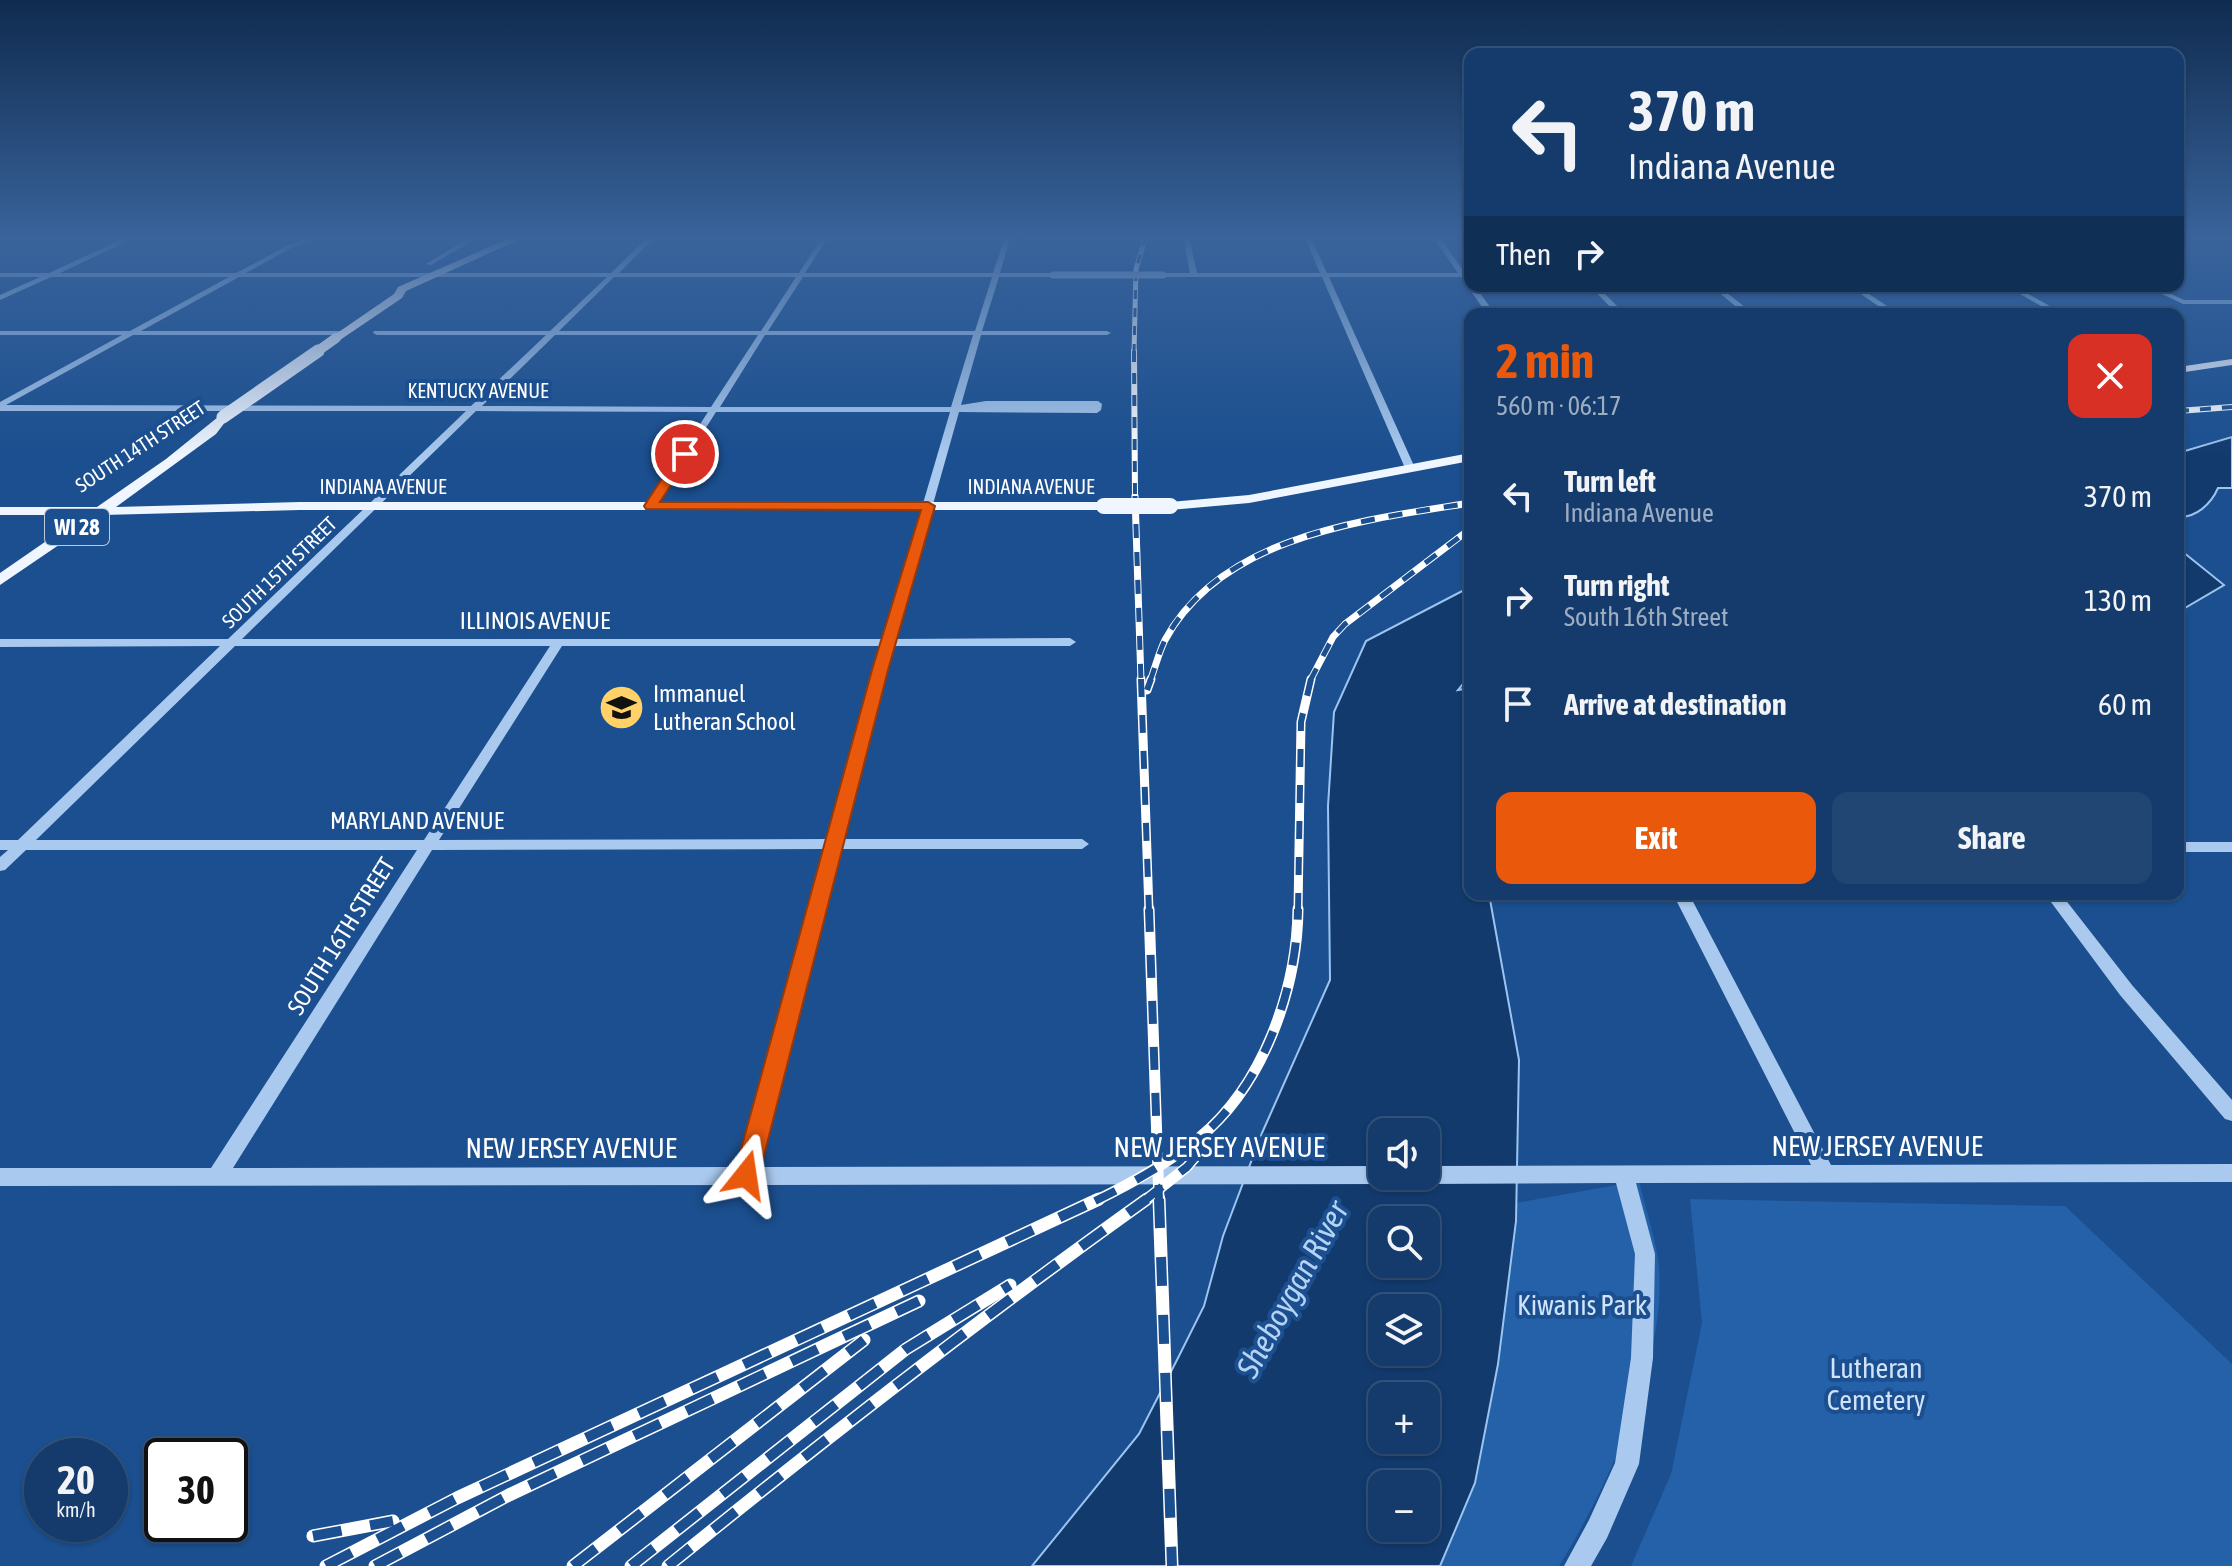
<!DOCTYPE html>
<html lang="en">
<head>
<meta charset="utf-8">
<style>
  body { margin:0; font-family:"Asap Condensed",sans-serif; background:#214673; color:#f1f3f6; height:100vh; display:flex; flex-direction:column; font-size:30px; white-space:nowrap }
  * { box-sizing:border-box; margin:0 }
  p { font-size:26px; color:#9dadc1 }
  .icon { flex:none; width:44px; height:44px; fill:none; stroke:currentColor; stroke-width:2; stroke-linecap:round; stroke-linejoin:round }
  .map { position:relative; flex:1; overflow:hidden }
  .side { position:absolute; left:1464px; top:308px; width:720px; height:592px; display:flex; flex-direction:column; background:#143b6b; border-radius:16px; box-shadow:0 2px 6px #0004,0 0 0 2px #33557e }
  .side>* { flex:none }
  .hud { position:absolute; left:1464px; top:48px; width:720px; height:244px; border-radius:16px; box-shadow:0 2px 6px #0004,0 0 0 2px #33557e; background:#143b6b; color:#f1f3f6; overflow:hidden }
  .controls { position:absolute; left:1368px; top:1118px; display:grid; gap:16px }
  .controls a { display:grid; place-items:center; width:72px; height:72px; border-radius:16px; background:#143b6b; box-shadow:0 2px 6px #0004,0 0 0 2px #33557e; font-size:40px }
  .speed { position:absolute; left:24px; top:1438px; display:flex; gap:16px; font-size:40px; font-weight:700; text-align:center }
  .speed>* { display:grid; place-content:center; width:104px; height:104px; border-radius:50%; background:#143b6b; box-shadow:0 2px 6px #0004,0 0 0 2px #33557e; line-height:1 }
  .speed small { font-size:20px; font-weight:400 }
  .speed .limit { border:4px solid #111; border-radius:12px; background:#fff; color:#111 }
  .pin { position:absolute; display:grid; place-items:center; width:68px; height:68px; color:#fff; margin:-34px; border:4px solid #fff; border-radius:50%; box-shadow:0 2px 8px #0007 }
  .me { position:absolute; width:88px; margin:-44px; rotate:15deg; stroke-linejoin:round; filter:drop-shadow(0 0 6px #0008) }
  .turn { display:flex; align-items:center; gap:28px; height:168px; padding:0 32px; font-size:36px }
  .turn .icon { width:104px; height:104px; stroke-width:2.5 }
  .turn b { display:block; font-size:56px; line-height:68px }
  .then { display:flex; align-items:center; height:76px; padding:0 32px; background:#0003; gap:16px; font-size:30px }
  .round { display:grid; place-items:center; flex:none; width:84px; height:84px; border-radius:16px; background:#214673 }
  .head { display:flex; align-items:center; justify-content:space-between; height:136px; padding:0 32px }
  h1 { font-size:48px; font-weight:700; line-height:60px; color:#ea580c }
  .cta { display:flex; gap:16px; margin-top:auto; padding:16px 32px }
  .cta a { flex:1; height:92px; border-radius:16px; background:#ea580c; color:#fff; font-size:32px; font-weight:700; line-height:92px; text-align:center }
  .cta a+a { background:#214673; color:#f1f3f6 }
  ul { padding:0; list-style:none }
  li { display:flex; align-items:center; gap:24px; height:104px; padding:0 32px }
  li div { flex:1 }
  li b { display:block; font-size:30px }
  li em { font-style:normal }
  .map>svg:first-child { display:block }
  .green { fill:#2461a8 }
  .water { fill:#123a6d; stroke:#9cc4f0; stroke-width:2; fill-rule:evenodd }
  .lines { fill:none; stroke-linecap:round; stroke-linejoin:round }
  .minor { fill:#a9c9ee; fill-rule:evenodd }
  .major { fill:#f0f6ff; fill-rule:evenodd }
  .rail-far5-casing { stroke:#fff; stroke-width:5 }
  .rail-far4-casing { stroke:#fff; stroke-width:6 }
  .rail-far3-casing { stroke:#fff; stroke-width:7 }
  .rail-far2-casing { stroke:#fff; stroke-width:9 }
  .rail-far1-casing { stroke:#fff; stroke-width:11 }
  .rail-casing { stroke:#fff; stroke-width:13 }
  .rail-far5 { stroke:#1b4f8f; stroke-width:3; stroke-dasharray:9; stroke-linecap:butt }
  .rail-far4 { stroke:#1b4f8f; stroke-width:4; stroke-dasharray:11; stroke-linecap:butt }
  .rail-far3 { stroke:#1b4f8f; stroke-width:5; stroke-dasharray:14; stroke-linecap:butt }
  .rail-far2 { stroke:#1b4f8f; stroke-width:6; stroke-dasharray:18; stroke-linecap:butt }
  .rail-far1 { stroke:#1b4f8f; stroke-width:8; stroke-dasharray:23; stroke-linecap:butt }
  .rail { stroke:#1b4f8f; stroke-width:10; stroke-dasharray:29; stroke-linecap:butt }
  .minor-bridge { stroke:#a9c9ee; stroke-width:7 }
  .major-bridge-far2 { stroke:#f0f6ff; stroke-width:10 }
  .major-bridge-far1 { stroke:#f0f6ff; stroke-width:13 }
  .major-bridge { stroke:#f0f6ff; stroke-width:16 }
  .route { fill:#ea580c; stroke:#983908; stroke-width:2 }
  .labels { text-anchor:middle; dominant-baseline:central; stroke-width:8; stroke-linejoin:round; paint-order:stroke }
  .far-street-label { font-size:20px; fill:#fff; stroke:#1b4f8f }
  .shield { fill:#1b4f8f; stroke:#bbcadd; stroke-width:2 }
  .shield-label { font-size:22px; font-weight:bold; fill:#fff }
  .street-label { font-size:24px; fill:#fff; stroke:#1b4f8f }
  .poi-label { font-size:24px; fill:#fff; stroke:#1b4f8f; text-anchor:start }
  .near-street-label { font-size:28px; fill:#fff; stroke:#1b4f8f }
  .near-park-label { font-size:28px; fill:#cfe3fa; stroke:#1b4f8f }
  .near-water-label { font-size:32px; font-style:italic; fill:#b5d3f5; stroke:#1b4f8f }
</style>
</head>
<body>
<div class="map">
<svg width="2232" height="1566" viewBox="0 0 2232 1566">
  <rect width="100%" height="100%" fill="#1b4f8f"/>
  <g class="green">
    <path d="M1639,1181C1645,1207 1654,1233 1658,1259C1671,1352 1607,1489 1559,1566H1440L1476,1483L1498,1364L1516,1203Z"/>
    <path d="M1690,1199L2065,1206L2232,1364V1566H1631L1671,1474L1702,1323Z"/>
  </g>
  <g class="water">
    <path d="M2232,437V488H2218C2211,504 2196,518 2178,517V453Z"/>
    <path d="M2178,548L2224,585L2178,612Z"/>
    <path d="M1470,587V675L1458,690L1470,688V894H1489L1519,1060L1516,1221L1498,1364L1475,1483L1440,1566H1032L1139,1434L1179,1356L1204,1306L1223,1236L1262,1133L1330,980L1328,806L1334,712L1366,641ZM1382,1132H1426V1176H1382ZM1382,1220H1426V1264H1382ZM1382,1308H1426V1352H1382ZM1382,1396H1426V1440H1382ZM1382,1484H1426V1528H1382Z"/>
  </g>
  <g class="lines">
    <g class="minor">
      <path d="M129,236H138L60,273H236L285,247L311,236H321L289,249L246,273H611L649,236L655,237L619,273H799L823,236H829L805,273H993L1005,236H1011L1000,273H1053L1056,275L1053,277H999L982,331H1107L1111,333L1107,335H981L961,405L986,401H1098L1102,404L1101,410L1097,413L959,412L895,639L1070,638L1076,642L1070,646H893L843,839H1082L1089,844L1082,849H840L758,1167L1382,1166V1176H1391L1389,1181L1382,1184L0,1186V1168H211L417,850H26L5,870L0,871V857L8,850H0V840H18L220,646L0,647V639H228L466,411H0V402L122,335H0V331H130L229,277H51L0,300V295L40,277H0V273H49ZM239,277H607L550,331H374L373,333L377,335H546L471,406L6,405L133,335H344L348,333L344,331H141ZM614,277H796L761,331H559ZM803,277H992L975,331H768ZM555,335H758L711,407L482,406ZM765,335H973L951,407H720ZM476,411L708,412L646,506L651,509L656,506L716,412H950L883,639H242ZM235,646H550L424,840H36ZM562,646H881L828,839L439,840ZM825,849L738,1167L233,1168L432,850Z"/>
      <path d="M472,236H480L431,265L426,264Z"/>
      <path d="M1304,236H1310L1327,273H1458L1432,236H1439L1465,273H1470V277H1468L1470,286H1475L1495,314H1487L1461,277H1329L1415,468L1413,470L1405,468L1322,277H1163L1160,275L1163,273H1190L1184,241L1187,239L1190,241L1197,273H1320Z"/>
      <path d="M1590,286H1597L1625,314H1617Z"/>
      <path d="M1711,286H1718L1754,314H1745Z"/>
      <path d="M1849,286H1857L1899,314H1890Z"/>
      <path d="M2006,286H2014L2064,314H2055Z"/>
      <path d="M2145,286H2154L2184,300H2232V304H2183Z"/>
      <rect x="2178" y="842" width="54" height="10"/>
      <path d="M1673,894H1689L1831,1165L2232,1164V1182L1636,1183L1655,1254L1653,1358L1639,1464L1607,1538L1591,1566H1564L1589,1520L1615,1463L1631,1358L1635,1254L1616,1183L1426,1184L1419,1181L1417,1176H1426V1166L1811,1165Z"/>
      <path d="M2045,894H2061L2132,985L2232,1100V1121L2225,1119L2120,995Z"/>
    </g>
    <g class="major">
      <path d="M514,236H527L406,291L402,298L340,340L330,338L394,294L398,287Z"/>
      <path d="M2232,359V365L2178,373V367Z"/>
      <path d="M223,413L229,417L216,434L116,507L300,502H1104L1111,506L1104,510H300L103,515L0,585V573L84,515H0V507H97L166,459Z"/>
      <path d="M1470,453V461L1249,503L1170,510L1163,506L1170,502L1249,495Z"/>
    </g>
    <defs>
      <path id="rail-far5" d="M1134,353L1136,269L1146,236"/>
      <g id="rail-far4">
        <path d="M1134,351L1135,498"/>
        <path d="M2178,411L2232,407"/>
      </g>
      <g id="rail-far3">
        <path d="M1135,496L1141,681"/>
        <path d="M1150,681C1155,668 1159,652 1165,640C1222,535 1365,520 1470,503"/>
        <path d="M1310,681L1333,637L1345,624L1470,529"/>
      </g>
      <g id="rail-far2">
        <path d="M1141,679L1149,911"/>
        <path d="M1147,690L1151,679"/>
        <path d="M1298,911L1301,722L1311,679"/>
      </g>
      <g id="rail-far1">
        <path d="M1149,909L1159,1201"/>
        <path d="M1095,1201C1132,1183 1167,1164 1199,1138C1263,1086 1297,990 1298,909"/>
        <path d="M1144,1201L1187,1167L1211,1139"/>
      </g>
      <g id="rail">
        <path d="M1159,1199L1172,1566"/>
        <path d="M313,1536L393,1521"/>
        <path d="M326,1566L457,1498L1099,1199"/>
        <path d="M375,1566L509,1495L919,1301"/>
        <path d="M573,1566L864,1340"/>
        <path d="M631,1566L906,1349L1010,1285"/>
        <path d="M668,1566C825,1439 983,1316 1147,1199"/>
      </g>
    </defs>
    <use href="#rail-far5" class="rail-far5-casing"/>
    <use href="#rail-far4" class="rail-far4-casing"/>
    <use href="#rail-far3" class="rail-far3-casing"/>
    <use href="#rail-far2" class="rail-far2-casing"/>
    <use href="#rail-far1" class="rail-far1-casing"/>
    <use href="#rail" class="rail-casing"/>
    <use href="#rail-far5" class="rail-far5"/>
    <use href="#rail-far4" class="rail-far4"/>
    <use href="#rail-far3" class="rail-far3"/>
    <use href="#rail-far2" class="rail-far2"/>
    <use href="#rail-far1" class="rail-far1"/>
    <use href="#rail" class="rail"/>
    <path class="minor-bridge" d="M1053,275H1163"/>
    <path class="major-bridge-far2" d="M315,353L336,338"/>
    <path class="major-bridge-far1" d="M223,417L318,351"/>
    <path class="major-bridge" d="M1104,506H1170"/>
  </g>
  <linearGradient id="sky" x2="0" y2="1"><stop stop-color="#0f2b4f"/><stop offset="0.52" stop-color="#39639b"/><stop offset="1" stop-color="#39639b" stop-opacity="0"/></linearGradient>
  <rect width="2232" height="456" fill="url(#sky)"/>
  <path class="route" d="M685,450L691,454L660,502H928L935,506L888,670L759,1175L755,1183L746,1187L737,1183L734,1175L872,670L921,510L646,509L644,506L680,451Z"/>
  <defs>
    <symbol id="school-disc" viewBox="-11 -11 22 22"><circle r="9.5" fill="#ffd166" stroke="#1b4f8f"/><path d="M0-5L7-2L0 1L-7-2ZM-4 1L0 2.5L4 1V4Q0 6-4 4Z" fill="#111"/></symbol>
  </defs>
  <g fill-rule="evenodd">
    <use href="#school-disc" x="596" y="682" width="51" height="51"/>
  </g>
  <g class="labels">
    <g class="far-street-label">
      <text x="478" y="390">KENTUCKY AVENUE</text>
      <text transform="translate(140 446) rotate(-33)">SOUTH 14TH STREET</text>
      <text x="383" y="486">INDIANA AVENUE</text>
      <text x="1031" y="486">INDIANA AVENUE</text>
      <text transform="translate(279 572) rotate(-44)">SOUTH 15TH STREET</text>
    </g>
    <rect class="shield" x="45" y="509" width="64" height="36" rx="6"/>
    <g class="shield-label">
      <text x="77" y="527">WI 28</text>
    </g>
    <g class="street-label">
      <text x="535" y="620">ILLINOIS AVENUE</text>
      <text x="417" y="820">MARYLAND AVENUE</text>
      <text transform="translate(341 936) rotate(-58)">SOUTH 16TH STREET</text>
    </g>
    <g class="poi-label">
      <text x="653" y="693">Immanuel<tspan x="653" dy="28">Lutheran School</tspan></text>
    </g>
    <g class="near-street-label">
      <text x="1877" y="1146">NEW JERSEY AVENUE</text>
      <text x="1219" y="1147">NEW JERSEY AVENUE</text>
      <text x="571" y="1148">NEW JERSEY AVENUE</text>
    </g>
    <g class="near-park-label">
      <text x="1582" y="1305">Kiwanis Park</text>
      <text x="1876" y="1368">Lutheran<tspan x="1876" dy="32">Cemetery</tspan></text>
    </g>
    <g class="near-water-label">
      <text transform="translate(1292 1289) rotate(-61)">Sheboygan River</text>
    </g>
  </g>
</svg>
<div class="controls">
<a><svg class="icon" aria-label="sound" viewBox="0 0 24 24"><path d="M4 9h4l5-4v14l-5-4H4zM17 9q2 3 0 6"/></svg></a>
<a><svg class="icon" aria-label="search" viewBox="0 0 24 24"><circle cx="10" cy="10" r="6"/><path d="M15 15l6 6"/></svg></a>
<a><svg class="icon" aria-label="layers" viewBox="0 0 24 24"><path d="M12 4l9 5-9 5-9-5zM3 14l9 5 9-5"/></svg></a>
<a>+</a>
<a>−</a>
</div>
<div class="speed"><div>20<small>km/h</small></div><div class="limit">30</div></div>
<div class="pin" style="left:685px;top:454px;background:#d93025"><svg class="icon" aria-label="arrive" viewBox="0 0 24 24"><path d="M6 21V4h12l-3 4 3 4H6"/></svg></div>
<svg class="me" style="left:746px;top:1175px" viewBox="-20 -20 40 40"><path d="M0-17L14 15 0 8-14 15z" fill="#ea580c" stroke="#fff" stroke-width="4"/></svg>
<div class="hud">
<div class="turn"><svg class="icon" aria-label="left" viewBox="0 0 24 24"><path d="M17 20v-9H6M10 6l-5 5 5 5"/></svg><div><b>370 m</b>Indiana Avenue</div></div>
<div class="then">Then<svg class="icon" aria-label="right" viewBox="0 0 24 24"><path d="M7 20v-9h11M14 6l5 5-5 5"/></svg></div>
</div>
<section class="side">
<div class="head"><div><h1>2 min</h1><p>560 m · 06:17</p></div><a class="round" style="background:#d93025;color:#fff"><svg class="icon" aria-label="close" viewBox="0 0 24 24"><path d="M6 6l12 12M18 6L6 18"/></svg></a></div>
<ul>
<li><svg class="icon" aria-label="left" viewBox="0 0 24 24"><path d="M17 20v-9H6M10 6l-5 5 5 5"/></svg><div><b>Turn left</b><p>Indiana Avenue</p></div><em>370 m</em></li>
<li><svg class="icon" aria-label="right" viewBox="0 0 24 24"><path d="M7 20v-9h11M14 6l5 5-5 5"/></svg><div><b>Turn right</b><p>South 16th Street</p></div><em>130 m</em></li>
<li><svg class="icon" aria-label="arrive" viewBox="0 0 24 24"><path d="M6 21V4h12l-3 4 3 4H6"/></svg><div><b>Arrive at destination</b></div><em>60 m</em></li>
</ul>
<div class="cta"><a>Exit</a><a>Share</a></div>
</section>
</div>
</body>
</html>
